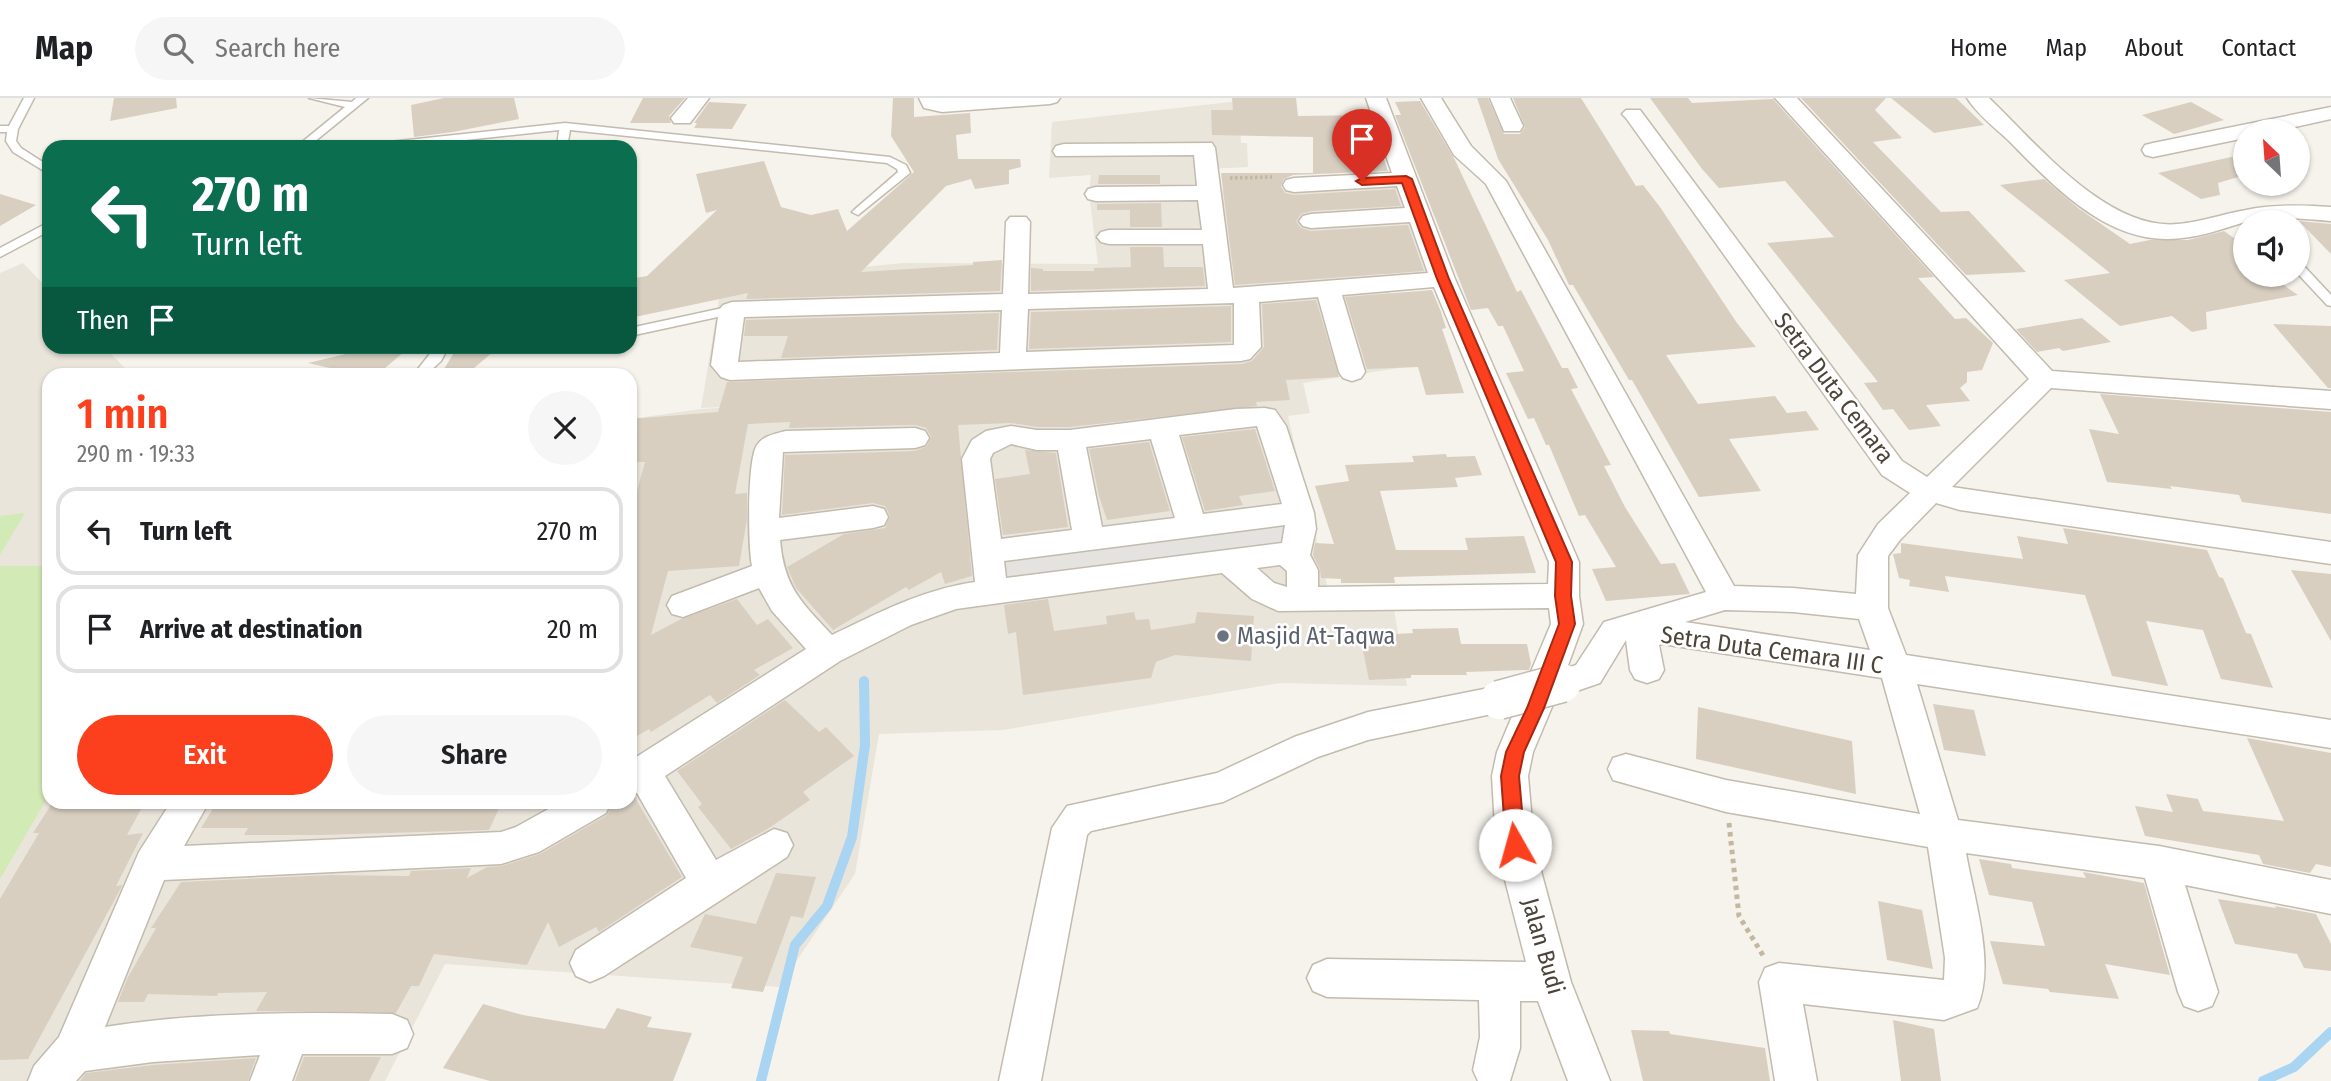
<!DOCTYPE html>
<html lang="en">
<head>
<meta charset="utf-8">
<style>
  body { margin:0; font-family:"Fira Sans Condensed",sans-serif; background:#f6f6f6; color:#202124; height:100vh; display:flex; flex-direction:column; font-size:26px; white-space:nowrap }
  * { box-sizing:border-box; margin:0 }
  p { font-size:23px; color:#757577 }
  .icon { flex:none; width:38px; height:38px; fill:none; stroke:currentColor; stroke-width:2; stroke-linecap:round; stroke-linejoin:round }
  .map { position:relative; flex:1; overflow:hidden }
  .side { position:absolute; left:42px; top:270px; width:595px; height:441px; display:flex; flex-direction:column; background:#fff; border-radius:21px; box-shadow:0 2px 5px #0004 }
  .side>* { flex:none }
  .hud { position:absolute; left:42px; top:42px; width:595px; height:214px; border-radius:21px; box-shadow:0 2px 5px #0004; background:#0b6e4f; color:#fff; overflow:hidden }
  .needle { width:46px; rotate:335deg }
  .buttons { position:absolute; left:2233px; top:21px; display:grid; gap:14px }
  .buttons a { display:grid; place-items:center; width:77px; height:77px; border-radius:50%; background:#fff; box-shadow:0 2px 5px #0004; font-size:35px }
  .pin { position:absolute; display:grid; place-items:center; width:60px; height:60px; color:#fff; margin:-72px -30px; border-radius:50% 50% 50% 0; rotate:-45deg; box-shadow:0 0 7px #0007 }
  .pin .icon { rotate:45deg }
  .me { position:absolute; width:77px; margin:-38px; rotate:353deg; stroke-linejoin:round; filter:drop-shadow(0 0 5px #0008) }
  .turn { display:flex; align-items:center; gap:24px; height:147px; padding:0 35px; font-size:32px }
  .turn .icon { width:91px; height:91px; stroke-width:2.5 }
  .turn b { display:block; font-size:49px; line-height:60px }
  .then { display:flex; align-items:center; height:66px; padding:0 35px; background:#0003; gap:14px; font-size:26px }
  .round { display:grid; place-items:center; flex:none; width:74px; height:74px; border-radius:37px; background:#f6f6f6 }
  .headline { display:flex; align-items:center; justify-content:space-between; height:119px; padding:0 35px }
  h1 { font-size:42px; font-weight:600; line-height:52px; color:#fc3f1d }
  .action { display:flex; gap:14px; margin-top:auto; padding:14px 35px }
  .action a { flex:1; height:80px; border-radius:42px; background:#fc3f1d; color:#fff; font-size:28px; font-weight:600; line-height:80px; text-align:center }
  .action a+a { background:#f6f6f6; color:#202124 }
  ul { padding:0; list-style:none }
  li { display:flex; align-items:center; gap:21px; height:88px; margin:0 14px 10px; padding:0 21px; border:4px solid #e0e0e0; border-radius:21px }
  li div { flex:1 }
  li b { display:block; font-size:26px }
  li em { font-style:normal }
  header { display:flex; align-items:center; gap:42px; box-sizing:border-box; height:98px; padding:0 35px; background:#fff; border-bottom:2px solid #e0e0e0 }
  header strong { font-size:33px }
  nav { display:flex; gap:38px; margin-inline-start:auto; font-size:24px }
  .search { width:490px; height:63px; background:#f6f6f6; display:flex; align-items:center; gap:18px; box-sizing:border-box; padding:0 24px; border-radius:38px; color:#757577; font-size:26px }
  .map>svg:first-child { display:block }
  .residential { fill:#eae5da }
  .green { fill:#d2eab5 }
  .parking { fill:#e5e3e0 }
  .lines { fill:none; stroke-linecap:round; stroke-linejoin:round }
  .stream { stroke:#a9d4f2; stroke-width:10 }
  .building { fill:#d8cfc1 }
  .lane-casing { stroke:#c2bbae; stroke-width:3 }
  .street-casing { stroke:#c2bbae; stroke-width:3 }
  .path-far1 { stroke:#c4b79f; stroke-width:3.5; stroke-dasharray:2.5 2.5; stroke-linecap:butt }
  .path { stroke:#c4b79f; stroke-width:5; stroke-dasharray:4.5 4.5; stroke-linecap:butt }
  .lane { fill:#fff; fill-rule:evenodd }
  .street { fill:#fff; fill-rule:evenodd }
  .street-bridge-casing { stroke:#c2bbae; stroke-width:41; stroke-linecap:butt }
  .street-bridge { stroke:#fff; stroke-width:38 }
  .route { fill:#fc3f1d; stroke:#a42913; stroke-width:2 }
  .worship-dot { fill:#6b7280; stroke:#fff; stroke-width:2.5 }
  .labels { text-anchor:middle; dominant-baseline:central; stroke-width:5; stroke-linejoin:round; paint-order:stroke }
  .street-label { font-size:24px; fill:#4b4439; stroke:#fff }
  .worship-label { font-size:24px; fill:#5b616d; stroke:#fff; text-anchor:start }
</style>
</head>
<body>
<header>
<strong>Map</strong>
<div class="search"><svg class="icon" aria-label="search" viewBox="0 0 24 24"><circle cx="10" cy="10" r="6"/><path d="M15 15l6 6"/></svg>Search here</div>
<nav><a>Home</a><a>Map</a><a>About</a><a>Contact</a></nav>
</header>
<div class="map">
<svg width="2331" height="983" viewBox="0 0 2331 983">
  <rect width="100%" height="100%" fill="#f6f3ec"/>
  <path class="residential" d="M1239,3L1241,45H1247L1248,69L1209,71L1211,92L1260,91L1261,94L1400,85L1435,181L1389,191L1405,269L1303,285L1310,315L1288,318L1328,491L1553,508L1394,512L1407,588L1280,585L1003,632L879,636L855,776L779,889L445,866L385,983H0V175L23,165L49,192V248L104,249L131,276H49V704H630V321L701,311L816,304L701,310L722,183L903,165L1098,166L1089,95L1091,77L1049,80L1052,24Z"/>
  <g class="green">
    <path d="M25,415L0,457V418Z"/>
    <path d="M0,468H49V697L0,781Z"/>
  </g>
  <path class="parking" d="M1278,417L1287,443L1002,479L999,453Z"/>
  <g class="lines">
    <g class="stream">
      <path d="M761,983L795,847L827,808L852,739L865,647L864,583"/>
      <path d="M2263,983L2294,969L2331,934"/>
    </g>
  </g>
  <g class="building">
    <path d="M114,0H176L177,10L110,23Z"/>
    <path d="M444,0H514L519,21L453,34L414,39L411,7Z"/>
    <path d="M643,0H685L669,18L671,25H630Z"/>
    <path d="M893,0H914V19L970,15L971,35L956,37L958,61H1020L1021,69L1009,72V86L975,91L971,81L946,88L861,174L973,167V164L1002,162L1000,193L746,201L748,195L630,220V181L647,178L717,112L706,115L696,76L764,63L781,109L811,117L838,111L847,133L914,74L891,38Z"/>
    <path d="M1232,0H1296L1298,18L1369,17L1388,73L1293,77L1284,81L1281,88L1285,95L1294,97L1395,91L1401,108L1311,113L1301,116L1296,123L1301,130L1311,133L1408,127L1424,173L1235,187L1221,75H1313V39L1212,37L1211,12H1233Z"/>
    <path d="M1477,0H1488L1504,36H1520L1525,29L1513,0H1581L1636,88L1643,87L1660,109L1737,225L1756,249L1666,257L1698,306L1775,298L1787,315L1806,313L1819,332L1729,341L1761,393L1699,399L1632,282H1629L1573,187H1569L1548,142L1498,61Z"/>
    <path d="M1650,0H1688L1692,5L1773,1L1934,179L1918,180L1955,221L1966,220L1993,245L1982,272L1967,274V284L1960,290L1970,303L1926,307L1941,328L1909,332L1893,311L1883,312L1864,285L1878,284L1767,145L1834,139L1785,83L1719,90L1702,71Z"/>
    <path d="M1801,0H1886L1875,12L1902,40L1873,44L1941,114L1969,113L2026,174L1966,177Z"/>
    <path d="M1891,0H1956L1984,27L1934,35Z"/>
    <path d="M1420,3L1455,62L1517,194L1521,192L1562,270H1568L1578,290L1571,291L1611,367L1604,368L1625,409L1661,466L1675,465L1690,496L1606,503L1592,471L1616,469L1585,417L1579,418L1549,347H1546L1534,320L1528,321L1506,275L1524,273L1503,228H1498L1488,210L1471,212L1395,17H1401L1395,4Z"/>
    <path d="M709,4L747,6L732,31L694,30L697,25H694Z"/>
    <path d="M2191,4L2224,22L2174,36L2142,17Z"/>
    <path d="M2245,56V77L2218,85L2220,97L2201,101L2158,75Z"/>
    <path d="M1099,77H1160V86H1098Z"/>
    <path d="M2044,81L2078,110L2130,146L2150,142H2188L2224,133L2245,148V177H2269L2298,197L2206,214L2207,231L2192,234L2172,218L2120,228L2064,182L2110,175L2000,87Z"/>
    <path d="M0,96L36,107L0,128Z"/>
    <path d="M1161,105L1162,129H1130V112H1097V106Z"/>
    <path d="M2299,123L2331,126V156Z"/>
    <path d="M1130,149H1163L1164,169H1203L1205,188L1031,193V170L1043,171V173H1094V170L1131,169Z"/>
    <path d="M1432,192L1441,214L1446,230L1442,231L1464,295L1426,297L1418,269L1367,271L1345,199Z"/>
    <path d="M1316,202L1339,279L1286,282L1290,302L1256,304L1257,308L1070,329H1037L1011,325L958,327L972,478L945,486L941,474L909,492L906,489L833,532L796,490L787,469L844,436L885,430L890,418L885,408L873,405L782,417L785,357L915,353L927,348L931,339L926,330L915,327L789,330L790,324L748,326L735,396L747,395V421L739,468L668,473L651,537L681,521L737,501L757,527L768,521L793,550L754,572L760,577L717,605L710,597L651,634L649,631L630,642V418L645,364H630V321L718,314L727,284L1242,266L1252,263L1264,249L1262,206Z"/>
    <path d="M1231,208V244L1029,251L1031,214Z"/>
    <path d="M999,215L997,252L781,260L788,238H744L746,222Z"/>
    <path d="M2082,220L2111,244L2063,253L2059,250L2037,254L2016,231Z"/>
    <path d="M2273,226L2331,228V290H2328Z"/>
    <path d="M358,248H411L378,276H356L308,265L350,255Z"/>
    <path d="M458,248H500L467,276H441Z"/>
    <path d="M2100,296L2331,314V416L2242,404L2239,397L2170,388L2172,391L2107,384L2089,331L2119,336Z"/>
    <path d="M1255,331L1275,393L1239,398L1243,407L1205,413L1182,339Z"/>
    <path d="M1149,344L1170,413L1107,422L1099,398L1089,351Z"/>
    <path d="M1025,352L1056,355L1068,429L1003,437L995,381L1030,376Z"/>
    <path d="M1446,356L1447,359L1475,358L1482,377L1455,380L1458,389L1380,393L1396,452H1468L1465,440L1524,438L1536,475L1394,479L1395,485H1341V481L1321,480L1320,471L1313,457L1315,445L1334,446L1315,388L1349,383L1345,367L1414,364L1412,358Z"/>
    <path d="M2063,430L2207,452L2219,479L2223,480L2246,535L2251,536L2273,590L2221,581L2203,532L2146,523L2168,588L2112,578L2085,497L1945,478L1949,494L1909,488L1910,482L1899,480L1893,456L1901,455V445L2023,461L2017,438L2068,446Z"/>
    <path d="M2291,472L2331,476V543Z"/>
    <path d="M1048,501L1054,533L1107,526L1106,518L1134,514L1136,522L1149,521L1151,532L1195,525L1197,514L1254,518L1251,563L1175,557L1156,564L1151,580L1023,597L1016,534L1008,536L1004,507Z"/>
    <path d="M1458,530L1461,546H1527L1531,566L1529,572L1466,574L1467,577H1411V580L1369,582L1360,538L1413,535L1412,531Z"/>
    <path d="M785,602L819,634L826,629L854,658L803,694L810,702L766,732L731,751L698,709L702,706L677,673Z"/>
    <path d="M1933,606L1974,612L1986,658L1944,652Z"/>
    <path d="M1698,609L1852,643L1856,696L1696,661Z"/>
    <path d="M2247,640L2331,655V769L2316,766L2310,775L2263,766L2259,757L2145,738L2135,708L2173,714L2166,696L2198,701L2203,713L2284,723Z"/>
    <path d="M634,698L682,779L599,834L596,829L559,849L548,824L527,867L434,856L419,888H411L396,915L256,913L267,894L218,895L217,898L148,896L144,904H118L127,881L156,830H151L181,784L330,777L409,778L411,773L471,770L467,780L487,769L502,768L540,756L607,717L614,704H630V699Z"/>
    <path d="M53,704H145L127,737L143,735L116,788L122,787L121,790L28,961L0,962V801L39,735H33Z"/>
    <path d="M217,704H502L489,732L319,737H244L248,730H201Z"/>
    <path d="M1979,761L2011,766L2012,770L2086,780L2083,774L2144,785L2170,877L2105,866L2119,901L2050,894L2048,891L2003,886L1990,843L2045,848L2032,804L1989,797Z"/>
    <path d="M776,775L816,779L803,820L791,818L763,894L731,890L743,859L690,849L705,816L756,826Z"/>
    <path d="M2218,801L2276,810L2275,808L2316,816L2331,846V873L2304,870L2297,856L2235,846Z"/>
    <path d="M1878,803L1922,812L1933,871L1887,862Z"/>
    <path d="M483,906L523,917L605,931L617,910L652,919L647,929L692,935L673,983H490L443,970Z"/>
    <path d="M1893,922L1934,931L1941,983H1901Z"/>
    <path d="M1631,932L1669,933L1670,936L1765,950L1770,983H1643Z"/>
    <path d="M304,959H381L369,983H295Z"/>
    <path d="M256,960L248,983H80L86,975L153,967Z"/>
  </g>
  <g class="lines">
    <defs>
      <g id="lane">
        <path d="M24,0H34L18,31L16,43L21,50L49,68V76L13,54L6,43L7,34H0V28H9Z"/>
        <path d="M309,0L352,4L356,0H368L308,49H296L345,9Z"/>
        <path d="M565,25L890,59L906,67L910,75L858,117L852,114L854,112L898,74L897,71L887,65L570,32L567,49H557L559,32L401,49H366L371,46Z"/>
        <path d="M49,124V133L0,159V150Z"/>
        <path d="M2298,165L2302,166L2331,197V208L2327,207L2298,176Z"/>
        <path d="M732,208L738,212L736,215L630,238V230Z"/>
        <path d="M436,248H449L441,263L427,276H414Z"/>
      </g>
      <g id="street">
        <path d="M688,0H709L690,25H674L671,20Z"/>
        <path d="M919,0H1060L1057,4L1050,6L942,14L924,10Z"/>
        <path d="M1366,0H1386L1455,181L1579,464V498L1583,526L1567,570L1576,567L1604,524L1706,494L1486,86L1454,57L1421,0H1441L1471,48L1506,83L1734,488L1793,490L1856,496L1858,457L1878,426L1910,395L1882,377L1626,20L1622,16L1626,12H1640L1902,363L1927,379L2029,281L1775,0H1797L2052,273L2331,293V311L2051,290L1952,389L2331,444V466L1960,412L1936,405L1900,442L1888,458V510L1906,557L2331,622V650L1917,586L1958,722L2159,748L2331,782V816L2185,787L2218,894L2212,908L2198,913L2184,908L2178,894L2145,780L1966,755C1974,801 1996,867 1977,910L1944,922L1803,906L1817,983H1775L1759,884L1765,870L1779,865L1944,882L1945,860L1928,749L1726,714L1613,682L1608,671L1613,660L1626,656L1726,682L1920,716L1882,580L1662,546L1659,547L1664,572L1659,581L1647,585L1635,581L1630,572L1626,542L1600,585L1562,598L1557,597L1533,654L1528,678L1534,747L1571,884L1610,983H1568L1538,903H1520V950L1510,983H1478L1473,972L1480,939L1479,902L1327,899L1313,893L1307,880L1313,867L1327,861L1526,864L1496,747L1492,678L1497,654L1551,526L1549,510L1278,513L1252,501L1222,475L956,511L911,527L840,563L665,678L716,762L774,731L787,735L793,747L787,759L604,878L590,884L576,878L570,865L576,852L686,780L637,695L630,697V663L806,551L772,513L759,490L683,519L672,516L667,507L672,498L752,468C748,448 747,362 757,347C764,337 775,336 786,333L915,330L925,333L929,340L925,347L915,350L783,354L779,420L873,408L884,411L888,419L884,427L873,430L780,442C784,489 801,504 832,537C878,515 924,491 975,484L962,361L972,342L986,333L1011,328L1037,332H1070L1236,311L1265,310L1275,312L1286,328L1314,415L1316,431L1310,457L1318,472V489L1548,486L1549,464L1434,189L1342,197L1365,274L1361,280L1352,283L1343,280L1339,274L1318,199L1259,204L1261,249L1250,261L1241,263L730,282L721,279L711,267L719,212L723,207L732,204L1003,196L1006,124L1010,119H1026L1030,124L1028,196L1208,191L1203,146H1109L1101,144L1097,139L1101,134L1109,132H1202L1198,102L1096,103L1088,101L1085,96L1088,91L1096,89L1197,88L1194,57L1056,58L1053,53L1056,48L1064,46L1212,45L1215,50L1233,190L1428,175L1410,124L1311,130L1303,128L1299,123L1303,118L1311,116L1405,110L1397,88L1294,94L1286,92L1283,87L1286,82L1294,80L1392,75ZM1234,205V247L1026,254L1028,211ZM1002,212L1000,255L738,264L744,219ZM1257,328L1282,406L1203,416L1179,337ZM1151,341L1175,420L1102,429L1086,349ZM1011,346L1037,352H1058L1072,432L1001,441L990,361L993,355ZM1285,427L1282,445L1006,480L1004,463ZM1280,467L1287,473V489L1274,485L1257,470ZM1725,512L1793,514L1859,521L1870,552L1685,524Z"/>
        <path d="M1490,0H1510L1523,28L1520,33H1504Z"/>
        <path d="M1967,0H1989C2036,45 2107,133 2178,126C2201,124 2223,116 2246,112C2274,106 2303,107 2331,109V123C2304,121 2271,117 2245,124C2222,131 2195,141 2168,141C2102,142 2051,85 2008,42C1994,29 1977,16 1967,0Z"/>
        <path d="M2331,9V21L2277,33H2245V40L2153,59L2145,57L2142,52L2145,47L2153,45Z"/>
        <path d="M1499,588L1511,592L1516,602L1511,612L1368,642L1318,659L1223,704L1091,733L1087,737L1041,983H999L1052,730L1067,708L1217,675L1294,639L1368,614Z"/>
        <path d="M171,704H209L184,748L501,734L516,729L561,704H611L606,715L539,754L501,766L164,782L105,929C200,914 296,914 392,916L407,922L413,936L407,950L392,956H302L292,983H250L260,957L153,964L85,973L76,983H28L34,968L59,939L139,754Z"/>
      </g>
    </defs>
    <use href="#lane" class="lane-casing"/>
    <use href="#street" class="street-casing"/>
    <path class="path-far1" d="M1230,80L1272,79"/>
    <path class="path" d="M1729,725L1739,818L1764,859"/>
    <use href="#lane" class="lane"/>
    <use href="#street" class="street"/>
    <defs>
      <path id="street-bridge" d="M1499,602L1562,585"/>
    </defs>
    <use href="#street-bridge" class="street-bridge-casing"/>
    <use href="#street-bridge" class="street-bridge"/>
  </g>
  <path class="route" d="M1406,78L1412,81L1449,181L1572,464L1571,498L1575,526L1544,610L1524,654L1519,678L1525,747L1522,753L1515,755L1509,753L1506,747L1501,678L1506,654L1527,610L1559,526L1555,498L1556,464L1437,181L1402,85L1362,87L1356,83L1362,80Z"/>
  <circle class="worship-dot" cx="1223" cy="538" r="7"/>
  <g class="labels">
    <g class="street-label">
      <text transform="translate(1834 290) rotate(53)">Setra Duta Cemara</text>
      <text transform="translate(1772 552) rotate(8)">Setra Duta Cemara III C</text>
      <text transform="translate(1543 848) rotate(74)">Jalan Budi</text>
    </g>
    <g class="worship-label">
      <text x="1237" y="538">Masjid At-Taqwa</text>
    </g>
  </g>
</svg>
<div class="buttons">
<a><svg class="needle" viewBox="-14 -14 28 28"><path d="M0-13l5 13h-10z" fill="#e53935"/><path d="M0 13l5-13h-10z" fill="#757577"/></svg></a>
<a><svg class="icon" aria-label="sound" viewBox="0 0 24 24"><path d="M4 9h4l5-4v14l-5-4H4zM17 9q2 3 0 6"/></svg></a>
</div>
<div class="pin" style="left:1362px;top:83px;background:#d93025"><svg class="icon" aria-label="arrive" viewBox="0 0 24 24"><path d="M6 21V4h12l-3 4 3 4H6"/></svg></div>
<svg class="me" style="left:1515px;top:747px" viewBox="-20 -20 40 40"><circle r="19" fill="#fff"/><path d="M0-13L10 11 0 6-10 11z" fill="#fc3f1d"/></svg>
<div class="hud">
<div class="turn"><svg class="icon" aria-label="left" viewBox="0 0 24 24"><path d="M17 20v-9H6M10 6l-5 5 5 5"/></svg><div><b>270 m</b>Turn left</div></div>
<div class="then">Then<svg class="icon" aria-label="arrive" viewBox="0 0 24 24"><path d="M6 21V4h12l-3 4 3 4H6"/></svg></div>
</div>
<section class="side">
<div class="headline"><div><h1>1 min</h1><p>290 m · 19:33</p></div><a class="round"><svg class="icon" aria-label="close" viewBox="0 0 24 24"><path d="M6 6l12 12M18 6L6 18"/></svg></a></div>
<ul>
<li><svg class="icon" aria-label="left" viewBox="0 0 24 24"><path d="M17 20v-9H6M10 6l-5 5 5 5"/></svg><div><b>Turn left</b></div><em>270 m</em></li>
<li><svg class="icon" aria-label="arrive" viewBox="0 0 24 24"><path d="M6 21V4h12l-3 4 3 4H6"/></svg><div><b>Arrive at destination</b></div><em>20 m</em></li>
</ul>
<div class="action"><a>Exit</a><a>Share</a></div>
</section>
</div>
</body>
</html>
